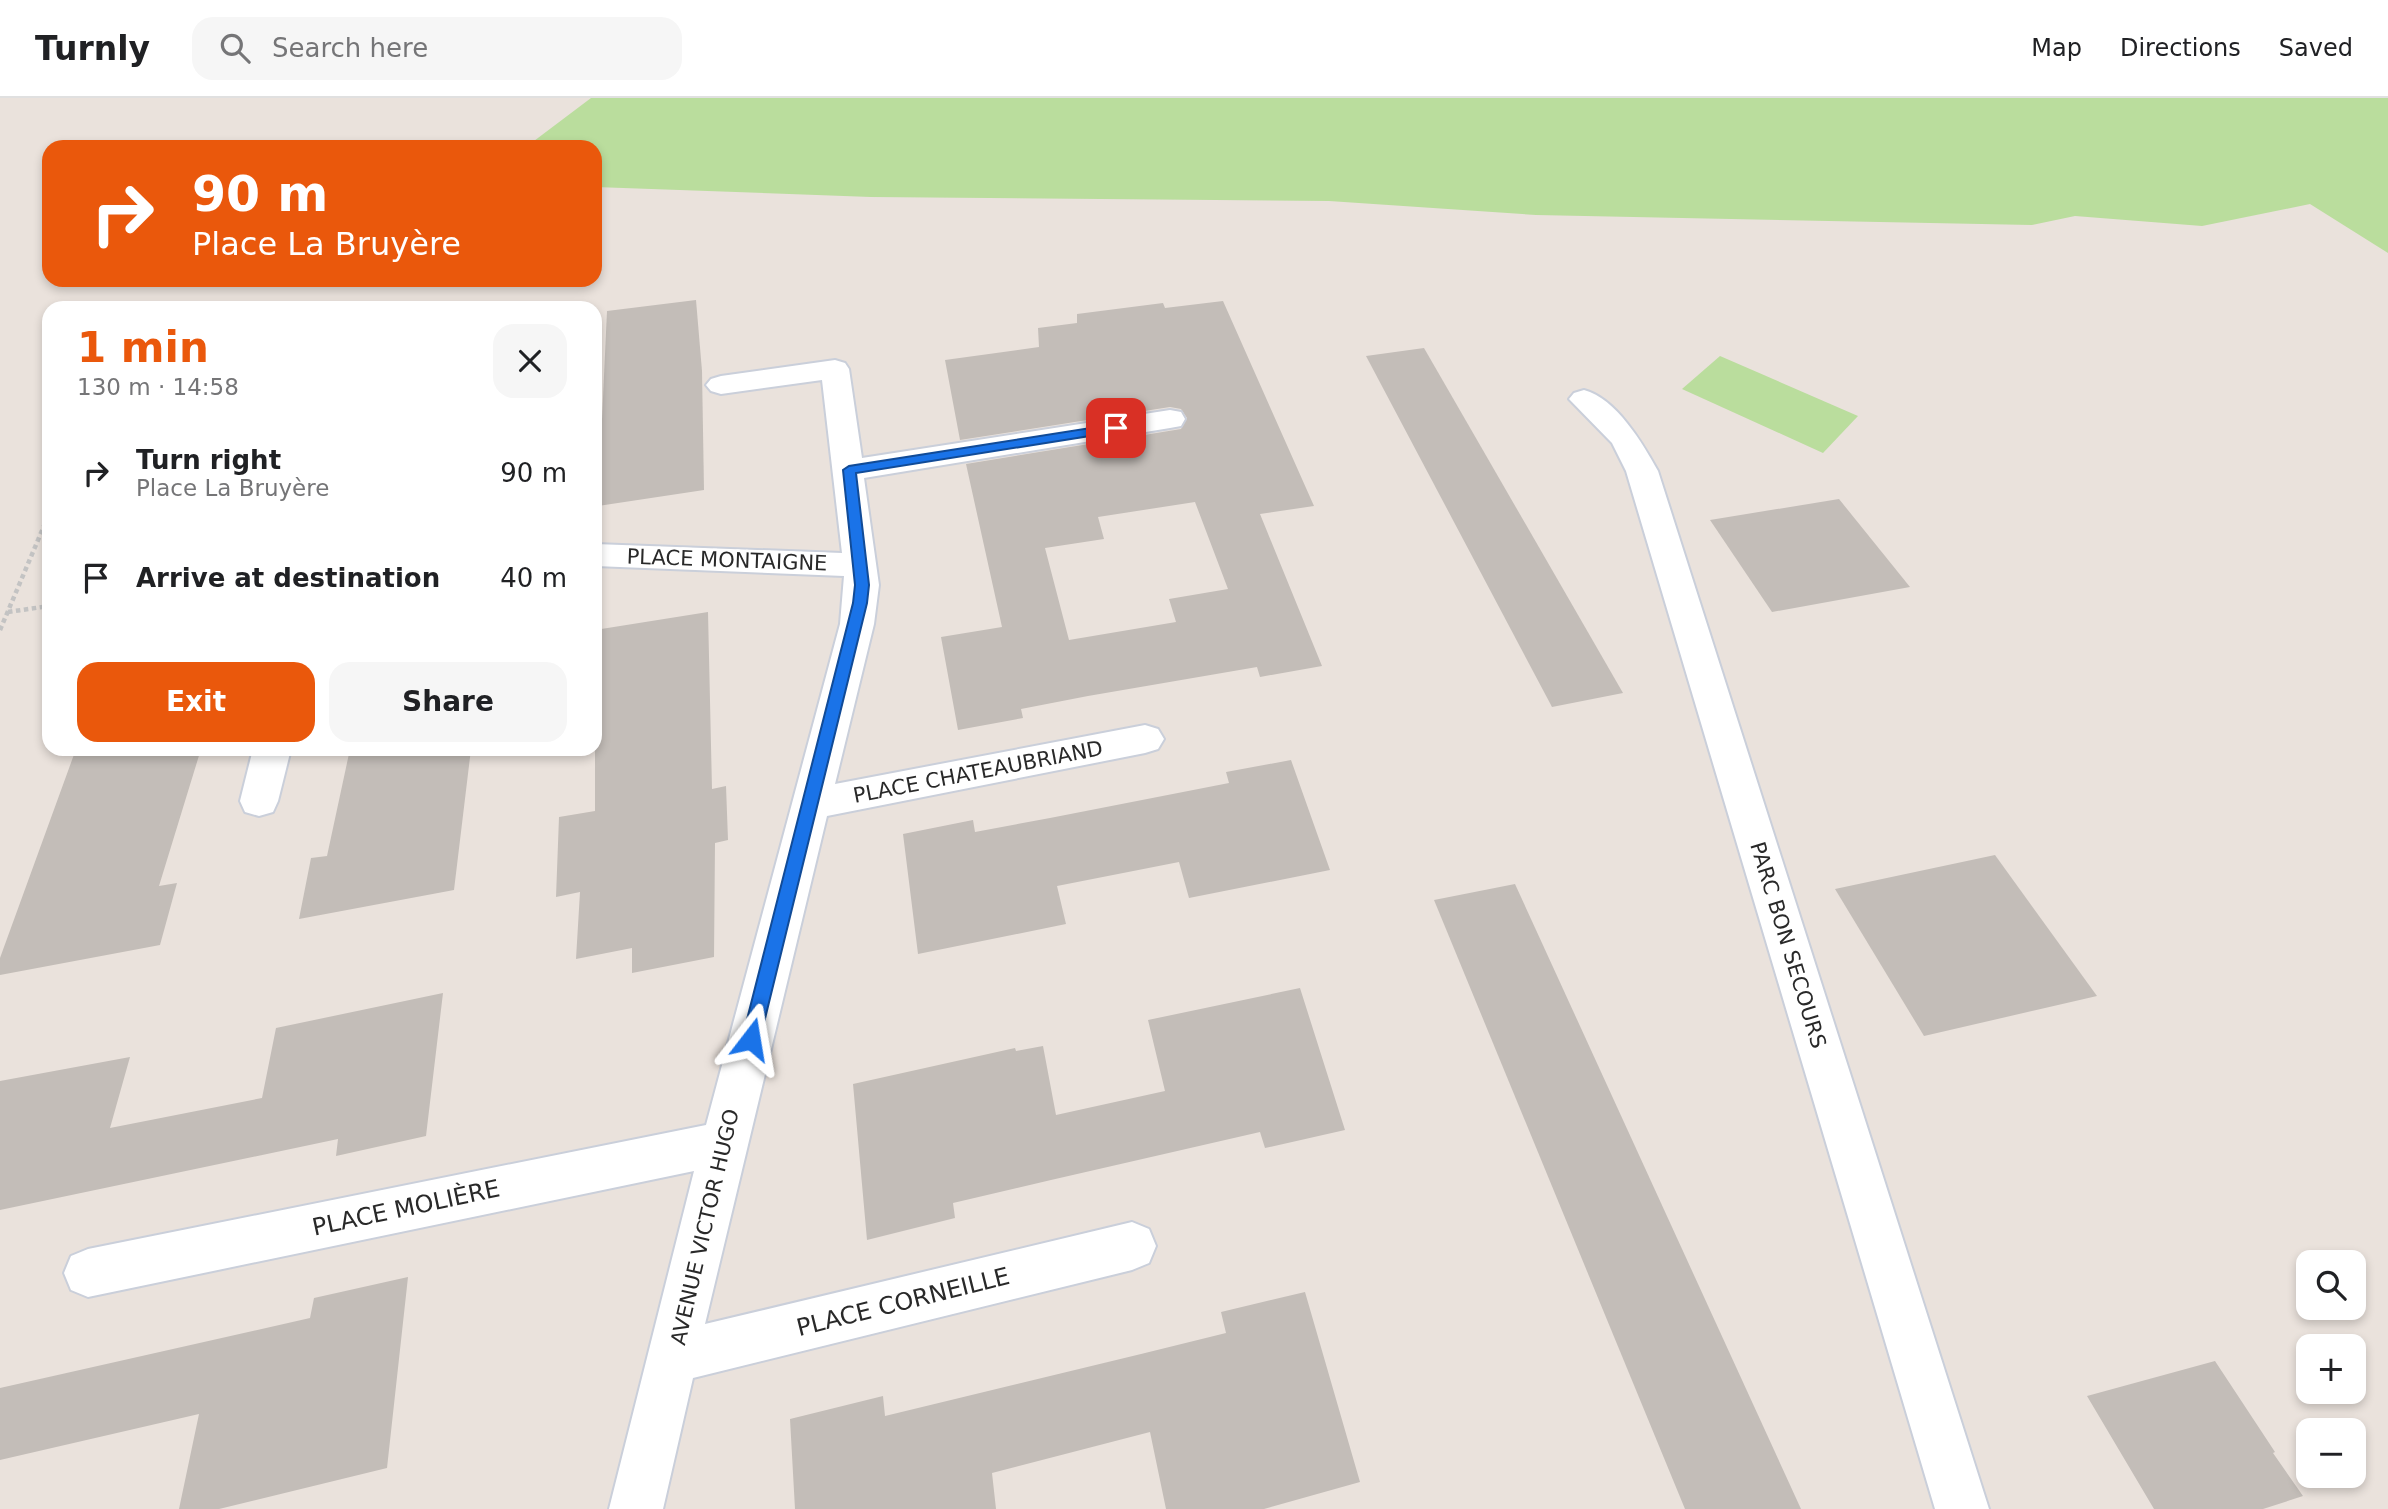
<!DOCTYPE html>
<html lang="en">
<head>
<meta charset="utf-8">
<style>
  body { margin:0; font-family:"DejaVu Sans",sans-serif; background:#f6f6f6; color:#202124; height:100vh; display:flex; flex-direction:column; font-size:26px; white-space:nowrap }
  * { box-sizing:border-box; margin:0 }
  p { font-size:23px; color:#757577 }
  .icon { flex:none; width:38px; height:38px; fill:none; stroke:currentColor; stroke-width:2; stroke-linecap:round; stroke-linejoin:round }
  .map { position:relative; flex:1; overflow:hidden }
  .side { position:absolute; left:42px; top:203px; width:560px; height:455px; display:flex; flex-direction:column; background:#fff; border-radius:21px; box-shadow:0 4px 10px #0003 }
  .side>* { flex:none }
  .top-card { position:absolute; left:42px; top:42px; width:560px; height:147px; border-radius:21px; box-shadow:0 4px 10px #0003; background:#ea580c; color:#fff; overflow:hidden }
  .buttons { position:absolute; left:2296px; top:1152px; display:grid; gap:14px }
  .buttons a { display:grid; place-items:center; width:70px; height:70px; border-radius:14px; background:#fff; box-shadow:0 4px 10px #0003; font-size:35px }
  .pin { position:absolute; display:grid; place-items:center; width:60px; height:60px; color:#fff; margin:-30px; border-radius:14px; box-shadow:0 4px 10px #0006 }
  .me { position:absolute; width:77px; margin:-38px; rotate:14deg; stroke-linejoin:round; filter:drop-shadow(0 0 5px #0008) }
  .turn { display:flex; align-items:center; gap:24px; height:147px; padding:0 35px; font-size:32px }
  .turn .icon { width:91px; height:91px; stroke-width:2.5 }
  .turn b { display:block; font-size:49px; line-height:60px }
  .round { display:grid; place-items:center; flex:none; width:74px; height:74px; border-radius:21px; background:#f6f6f6 }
  .headline { display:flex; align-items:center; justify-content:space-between; height:119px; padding:0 35px }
  h1 { font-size:42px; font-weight:600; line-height:52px; color:#ea580c }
  .button { display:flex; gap:14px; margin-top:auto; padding:14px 35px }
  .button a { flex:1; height:80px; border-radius:21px; background:#ea580c; color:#fff; font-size:28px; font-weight:600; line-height:80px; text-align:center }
  .button a+a { background:#f6f6f6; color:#202124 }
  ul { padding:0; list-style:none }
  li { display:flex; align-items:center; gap:21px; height:105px; padding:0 35px }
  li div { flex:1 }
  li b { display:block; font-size:26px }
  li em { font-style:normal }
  header { display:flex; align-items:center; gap:42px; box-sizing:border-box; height:98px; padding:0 35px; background:#fff; border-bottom:2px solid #e0e0e0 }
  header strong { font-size:33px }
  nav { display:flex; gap:38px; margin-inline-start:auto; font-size:24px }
  .search { width:490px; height:63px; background:#f6f6f6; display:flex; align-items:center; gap:18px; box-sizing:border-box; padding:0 24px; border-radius:21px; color:#757577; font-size:26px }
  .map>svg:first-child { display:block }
  .green { fill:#badd9d }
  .building { fill:#c3bdb8; fill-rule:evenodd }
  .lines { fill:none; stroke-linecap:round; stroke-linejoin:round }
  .street-casing { stroke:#cacfda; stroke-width:4 }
  .path { stroke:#c3c3c3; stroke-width:4.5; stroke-dasharray:4.5 3.5; stroke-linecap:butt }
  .street { fill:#fff; fill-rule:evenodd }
  .route { fill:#1a73e8; stroke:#114b97; stroke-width:2 }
  .labels { text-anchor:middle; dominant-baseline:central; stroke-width:5; stroke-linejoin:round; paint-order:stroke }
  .street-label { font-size:21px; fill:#292929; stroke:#fff }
  .near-street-label { font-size:24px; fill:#292929; stroke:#fff }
</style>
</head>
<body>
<header>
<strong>Turnly</strong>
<div class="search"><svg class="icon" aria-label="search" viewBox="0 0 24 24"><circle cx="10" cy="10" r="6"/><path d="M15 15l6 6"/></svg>Search here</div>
<nav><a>Map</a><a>Directions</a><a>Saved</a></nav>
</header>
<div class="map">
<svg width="2388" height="1411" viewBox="0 0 2388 1411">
  <rect width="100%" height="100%" fill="#eae2dc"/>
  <g class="green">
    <path d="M591,0H2388V155L2310,106L2202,128L2075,118L2032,127L1536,117L1329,103L871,99L595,89V49H526Z"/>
    <path d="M1720,258L1858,318L1823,355L1682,291Z"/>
  </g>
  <g class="building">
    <path d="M696,202L702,273L704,392L598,408L607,213Z"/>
    <path d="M1223,203L1314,408L1260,416L1322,568L1260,579L1257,569L1088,598L1021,611L1023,620L958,632L941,539L1002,529L966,366L1181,331L1187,320L1181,311L1170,309L960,342L945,262L1039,249L1038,230L1077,225V216L1163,205L1165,210ZM1195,404L1228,491L1169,501L1176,524L1069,542L1045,450L1104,441L1098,419Z"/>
    <path d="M1424,250L1623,595L1552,609L1366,258Z"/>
    <path d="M1839,401L1910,489L1772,514L1710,422Z"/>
    <path d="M708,514L712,691L726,688L728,742L715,745L714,859L632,875V850L576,861L580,794L556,799L559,719L595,713V532Z"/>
    <path d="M76,651H201L159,788L177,785L160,847L0,877V860Z"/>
    <path d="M350,651H471L454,792L299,821L311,760L327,758Z"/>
    <path d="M1291,662L1330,772L1189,800L1179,764L1057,788L1066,826L918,856L903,736L973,722L975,734L1050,720L1229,685L1226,674Z"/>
    <path d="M1995,757L2097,898L1924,938L1835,791Z"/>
    <path d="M1515,786L1801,1411H1685L1434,802Z"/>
    <path d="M1300,890L1345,1032L1265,1050L1260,1034L1051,1082L953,1105L955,1120L867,1142L853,986L1015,950L1016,953L1043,948L1056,1017L1165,993L1148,922Z"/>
    <path d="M443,895L426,1038L336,1058L338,1041L0,1112V983L130,959L110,1030L262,1000L276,930Z"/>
    <path d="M408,1179L387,1370L219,1411H179L199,1316L0,1362V1290L310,1220L314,1200Z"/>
    <path d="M1305,1194L1360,1384L1264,1411H1166L1150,1334L992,1375L996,1411H795L790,1321L883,1298L885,1318L1141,1256L1226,1235L1221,1214Z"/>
    <path d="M2215,1263L2275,1354L2273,1355L2303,1398L2263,1411H2154L2087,1298Z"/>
  </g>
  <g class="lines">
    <defs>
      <g id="street">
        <path d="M835,262L845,265L849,271L862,360L1170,312L1181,314L1185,321L1181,328L1170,330L864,380L879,487L874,526L835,686L1145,627L1158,631L1164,641L1158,651L1145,655L827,718L705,1226L1132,1124L1149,1131L1156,1148L1149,1165L1132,1172L693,1280L663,1411H609L694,1073L88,1199L71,1192L64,1175L71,1158L88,1151L706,1027L840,526L844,478L595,468V446L842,455L822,282L721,296L711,293L706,287L711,281L721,278Z"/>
        <path d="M1584,292C1616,300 1643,346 1658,373L1989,1411H1935L1626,373L1612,345L1569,301L1574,295Z"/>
        <path d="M253,651H291L278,703L273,714L259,718L245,714L240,703Z"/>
      </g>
    </defs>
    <use href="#street" class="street-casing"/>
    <g class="path">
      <path d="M8,514L49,508"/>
      <path d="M0,532L49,416"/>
    </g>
    <use href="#street" class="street"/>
  </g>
  <path class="route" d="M1116,326L1123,330L1121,333L856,375L869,487L867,505L760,941L757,946L751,949L744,946L742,941L853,505L855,487L843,372L849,368Z"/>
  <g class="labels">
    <g class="street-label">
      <text transform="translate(727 462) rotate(2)">PLACE MONTAIGNE</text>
      <text transform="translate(978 674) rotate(-11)">PLACE CHATEAUBRIAND</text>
      <text transform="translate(1788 847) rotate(73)">PARC BON SECOURS</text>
      <text transform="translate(705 1129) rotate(-77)">AVENUE VICTOR HUGO</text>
    </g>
    <g class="near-street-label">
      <text transform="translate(406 1110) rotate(-12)">PLACE MOLIÈRE</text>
      <text transform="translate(903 1204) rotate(-14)">PLACE CORNEILLE</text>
    </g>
  </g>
</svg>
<div class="buttons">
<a><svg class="icon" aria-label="search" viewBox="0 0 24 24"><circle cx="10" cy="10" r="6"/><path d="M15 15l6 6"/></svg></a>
<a>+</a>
<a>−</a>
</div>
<div class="pin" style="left:1116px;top:330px;background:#d93025"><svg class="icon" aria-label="arrive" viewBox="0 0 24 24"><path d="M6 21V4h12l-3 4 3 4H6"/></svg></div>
<svg class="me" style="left:751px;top:941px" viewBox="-20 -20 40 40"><path d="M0-17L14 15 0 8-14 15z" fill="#1a73e8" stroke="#fff" stroke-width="4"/></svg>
<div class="top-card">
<div class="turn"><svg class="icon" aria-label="right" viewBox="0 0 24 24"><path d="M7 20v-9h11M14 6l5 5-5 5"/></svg><div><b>90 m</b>Place La Bruyère</div></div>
</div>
<section class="side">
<div class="headline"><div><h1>1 min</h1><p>130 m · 14:58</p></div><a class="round"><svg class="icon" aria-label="close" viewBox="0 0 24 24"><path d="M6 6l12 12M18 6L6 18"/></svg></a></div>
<ul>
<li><svg class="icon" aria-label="right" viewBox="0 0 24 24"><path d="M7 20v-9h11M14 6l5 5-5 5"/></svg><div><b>Turn right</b><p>Place La Bruyère</p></div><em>90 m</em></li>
<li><svg class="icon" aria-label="arrive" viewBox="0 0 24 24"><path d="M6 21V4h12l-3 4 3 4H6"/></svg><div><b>Arrive at destination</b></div><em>40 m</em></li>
</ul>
<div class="button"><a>Exit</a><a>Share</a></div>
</section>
</div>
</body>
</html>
